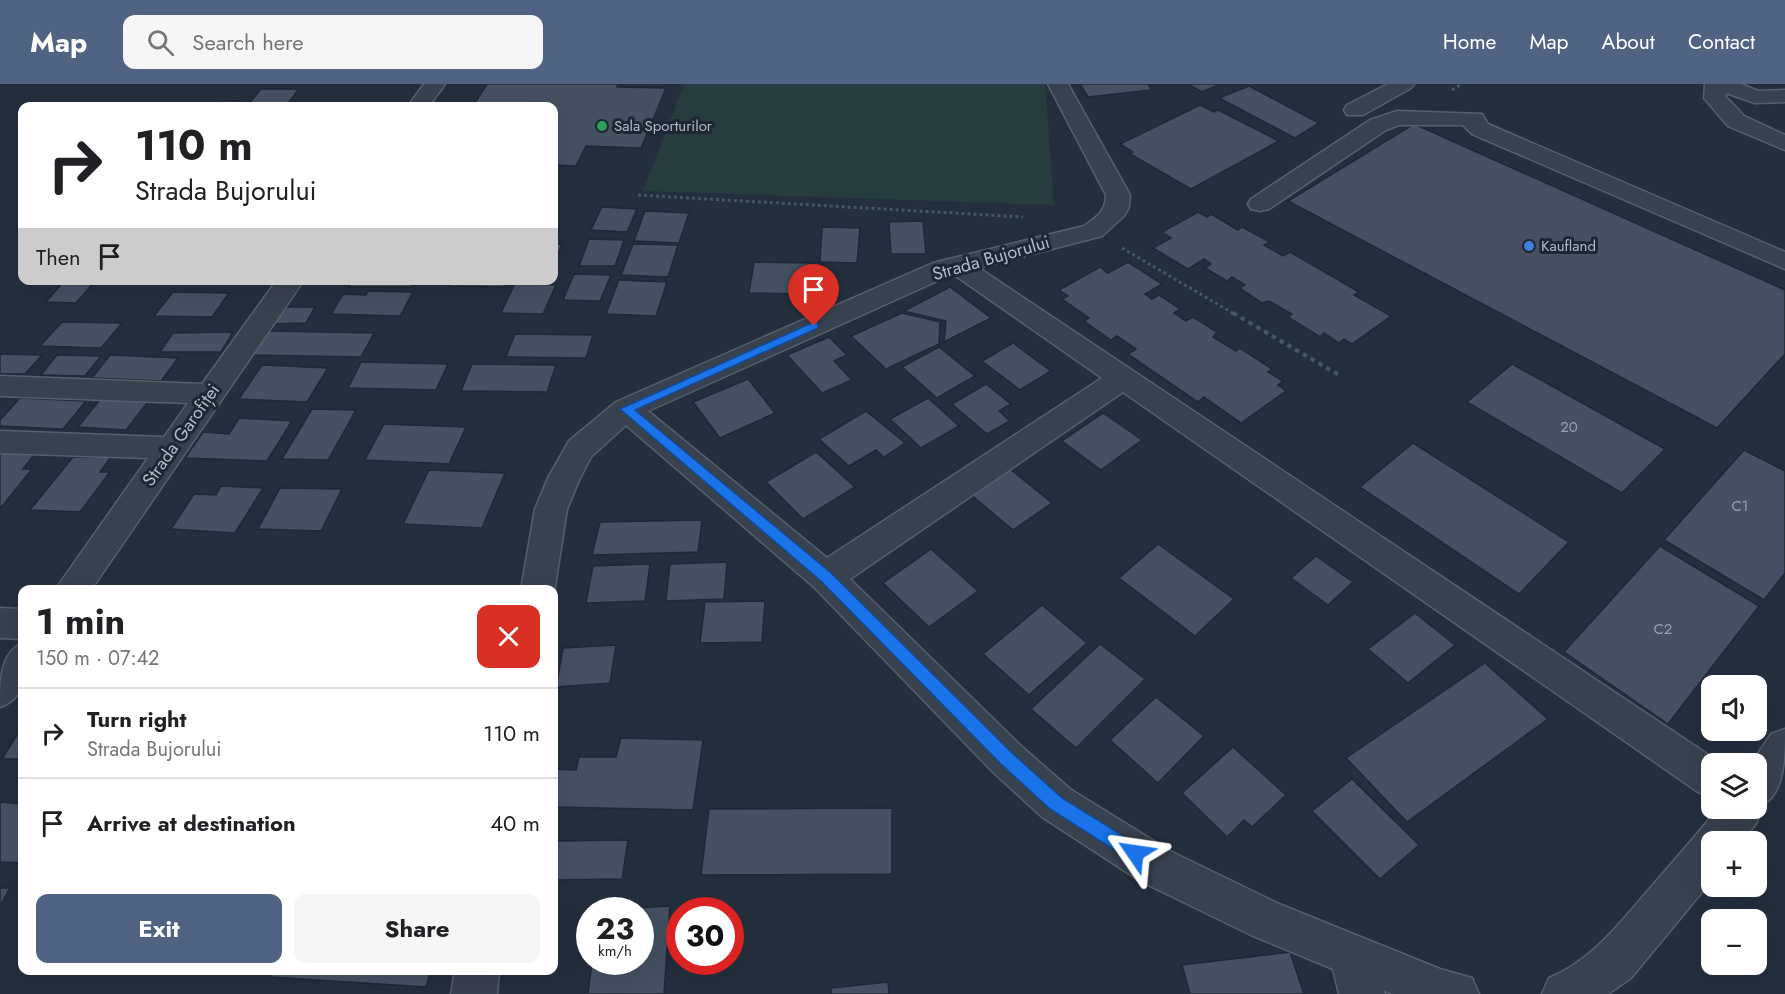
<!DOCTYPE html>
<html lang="en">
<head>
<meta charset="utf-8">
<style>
  body { margin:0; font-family:Jost,sans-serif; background:#f6f6f6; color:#202124; height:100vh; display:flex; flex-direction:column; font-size:22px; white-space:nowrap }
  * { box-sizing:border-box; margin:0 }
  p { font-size:20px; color:#757577 }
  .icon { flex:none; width:33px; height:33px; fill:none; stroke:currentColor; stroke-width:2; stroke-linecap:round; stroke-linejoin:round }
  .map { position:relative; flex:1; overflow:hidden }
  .sheet { position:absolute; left:18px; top:501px; width:540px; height:390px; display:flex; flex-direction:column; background:#fff; border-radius:12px; box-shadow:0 6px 24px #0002 }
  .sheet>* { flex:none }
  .top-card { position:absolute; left:18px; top:18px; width:540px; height:183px; border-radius:12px; box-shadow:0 6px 24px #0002; background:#fff; color:#202124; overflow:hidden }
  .fabs { position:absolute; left:1701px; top:591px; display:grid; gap:12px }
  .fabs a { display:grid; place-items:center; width:66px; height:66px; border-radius:12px; background:#fff; box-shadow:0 6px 24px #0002; font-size:30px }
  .speed { position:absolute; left:576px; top:813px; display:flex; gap:12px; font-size:30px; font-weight:700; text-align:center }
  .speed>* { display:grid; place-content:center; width:78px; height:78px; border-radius:50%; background:#fff; box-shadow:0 6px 24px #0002; line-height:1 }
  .speed small { font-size:15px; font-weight:400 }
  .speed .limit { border:9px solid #d22; background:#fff; color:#111 }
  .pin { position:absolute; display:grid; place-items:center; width:51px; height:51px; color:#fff; margin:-62px -26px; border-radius:50% 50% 50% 0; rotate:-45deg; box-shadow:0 0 6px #0007 }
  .pin .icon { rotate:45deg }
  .me { position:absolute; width:66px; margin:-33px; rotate:302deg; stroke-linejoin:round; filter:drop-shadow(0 0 4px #0008) }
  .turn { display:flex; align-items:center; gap:21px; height:126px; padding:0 18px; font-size:27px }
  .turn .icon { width:78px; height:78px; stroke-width:2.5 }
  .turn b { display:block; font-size:42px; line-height:51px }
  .then { display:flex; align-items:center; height:57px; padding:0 18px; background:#0003; gap:12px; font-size:22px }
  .round { display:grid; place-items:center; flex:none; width:63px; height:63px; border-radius:12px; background:#f6f6f6 }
  .headline { display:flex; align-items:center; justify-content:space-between; height:102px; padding:0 18px }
  h1 { font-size:36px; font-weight:700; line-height:45px }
  .action { display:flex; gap:12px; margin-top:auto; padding:12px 18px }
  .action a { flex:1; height:69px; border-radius:12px; background:#506383; color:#fff; font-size:24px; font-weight:700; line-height:69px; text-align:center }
  .action a+a { background:#f6f6f6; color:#202124 }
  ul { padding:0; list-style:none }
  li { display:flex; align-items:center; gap:18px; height:90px; padding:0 18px; border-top:2px solid #e0e0e0 }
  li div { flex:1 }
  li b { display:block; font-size:22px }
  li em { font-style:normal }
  header { display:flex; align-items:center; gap:36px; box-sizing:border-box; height:84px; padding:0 30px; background:#506383; color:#fff }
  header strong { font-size:28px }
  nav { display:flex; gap:33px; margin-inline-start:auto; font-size:21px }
  .search { width:420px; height:54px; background:#f6f6f6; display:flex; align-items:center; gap:15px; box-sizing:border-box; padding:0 21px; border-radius:12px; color:#757577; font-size:22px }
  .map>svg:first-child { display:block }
  .green { fill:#263c3f }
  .building { fill:#455162; stroke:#1f2835; stroke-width:1.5 }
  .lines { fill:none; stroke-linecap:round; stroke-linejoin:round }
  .minor-casing { stroke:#565f6c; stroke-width:3 }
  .path-far1 { stroke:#44595c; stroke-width:3; stroke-dasharray:3 3; stroke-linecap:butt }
  .path { stroke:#44595c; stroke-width:4; stroke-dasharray:4.5 4.5; stroke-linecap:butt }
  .minor { fill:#38414e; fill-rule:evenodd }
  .route { fill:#1a73e8; stroke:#114b97; stroke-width:1.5 }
  .leisure-dot { fill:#2e9e5b; stroke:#1d2633; stroke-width:2 }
  .shop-dot { fill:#3f7fe0; stroke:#1d2633; stroke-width:2 }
  .labels { text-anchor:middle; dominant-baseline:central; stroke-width:6; stroke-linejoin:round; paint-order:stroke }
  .far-poi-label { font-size:15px; fill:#b4bcc9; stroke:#1d2633; text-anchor:start }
  .number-label { font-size:15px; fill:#98a1af }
  .street-label { font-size:18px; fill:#b4bcc9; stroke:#1d2633 }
</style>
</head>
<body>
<header>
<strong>Map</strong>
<div class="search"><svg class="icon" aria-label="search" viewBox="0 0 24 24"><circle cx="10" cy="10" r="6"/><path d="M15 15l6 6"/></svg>Search here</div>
<nav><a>Home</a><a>Map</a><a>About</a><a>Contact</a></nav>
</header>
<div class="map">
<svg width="1785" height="910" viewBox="0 0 1785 910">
  <rect width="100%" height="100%" fill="#242f3e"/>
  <path class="green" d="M684,0H1045L1054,121L643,107Z"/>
  <g class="building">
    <path d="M487,0H618L617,3L666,4L641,64L586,62L576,82L554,81V22H473Z"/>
    <path d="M1080,0H1148L1152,6L1088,13Z"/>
    <path d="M1188,0H1221L1202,8Z"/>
    <path d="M1249,2L1319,39L1295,54L1219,14Z"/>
    <path d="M261,5H299L286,22H247Z"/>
    <path d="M219,17H240L235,22H214Z"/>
    <path d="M1200,21L1214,28L1218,26L1279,57L1191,105L1130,70L1133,68L1120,60Z"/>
    <path d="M1414,40L1785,206V270L1717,344L1288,117Z"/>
    <path d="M602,123L637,125L627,148L591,146Z"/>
    <path d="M645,127L689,129L679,159L634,157Z"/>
    <path d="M1198,128L1207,133L1211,130L1238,146L1242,143L1270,158L1264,161L1283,172L1290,168L1359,208L1354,211L1391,232L1352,260L1344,255L1339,259L1324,249L1320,253L1288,233L1292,230L1269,217L1262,219L1239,204L1245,201L1232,193L1227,197L1205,184L1211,180L1204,175L1188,185L1153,164L1171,154L1162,148Z"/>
    <path d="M923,137L926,170H891L889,138Z"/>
    <path d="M822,143L860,144L857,179L820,178Z"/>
    <path d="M589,155L624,156L615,182H579Z"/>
    <path d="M554,160H562L554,180Z"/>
    <path d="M633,160L678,161L668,193L621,191Z"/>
    <path d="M754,178L815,179L813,210L749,209Z"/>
    <path d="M1128,178L1162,200L1145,210L1152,215L1159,211L1180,225L1174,229L1186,237L1193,233L1217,248L1213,253L1236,267L1240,264L1272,285L1268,288L1283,297L1278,301L1286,307L1241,339L1204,313L1198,318L1128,270L1136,265L1117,252L1111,256L1084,237L1089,234L1062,215L1068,212L1059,206L1100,183L1108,189Z"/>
    <path d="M574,190L611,191L600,217L563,216Z"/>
    <path d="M65,196H96L76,219L46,218Z"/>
    <path d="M353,196H415L411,203H349Z"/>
    <path d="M453,196H507L504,203L450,202Z"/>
    <path d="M619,196L667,198L656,232L606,230Z"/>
    <path d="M515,199L556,201L543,230L501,229Z"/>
    <path d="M950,203L991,234L944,258L946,237L904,227Z"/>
    <path d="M368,207L413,208L400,232L331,230L343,210L366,211Z"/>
    <path d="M173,208L229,209L212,233L154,232Z"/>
    <path d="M279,223H315L306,239L270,240Z"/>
    <path d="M902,229L940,238L939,260L886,285L851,252Z"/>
    <path d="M62,238L122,239L101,264L40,262Z"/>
    <path d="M268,247L374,249L361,273L253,271Z"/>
    <path d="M233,248L221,268H160L173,249Z"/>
    <path d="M515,250L593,251L586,274L506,273Z"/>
    <path d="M829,253L847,271L834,277L852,296L822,309L787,271Z"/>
    <path d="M1013,259L1051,287L1020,306L982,277Z"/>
    <path d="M939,263L975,292L937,314L902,283Z"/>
    <path d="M0,270L42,271L25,290H0Z"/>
    <path d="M57,271L101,272L85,292L41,291Z"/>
    <path d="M110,271L178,274L161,297L92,294Z"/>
    <path d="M361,278L448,280L436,306L348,304Z"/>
    <path d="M472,280L556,281L547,308L461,307Z"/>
    <path d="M1512,280L1665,365L1622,409L1467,318Z"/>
    <path d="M262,281L328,284L307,318L239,315Z"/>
    <path d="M748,295L775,329L720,354L693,318Z"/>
    <path d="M986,300L1011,320L999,327L1010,337L987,350L952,320Z"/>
    <path d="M103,312L150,315L126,346L78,343Z"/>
    <path d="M20,314L86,317L63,345L0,342V336Z"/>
    <path d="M928,314L959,342L921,364L890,335Z"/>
    <path d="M312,325L356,326L328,376L282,375Z"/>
    <path d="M866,327L905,359L884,373L876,366L849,382L819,355Z"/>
    <path d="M1103,329L1142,356L1101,386L1062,357Z"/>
    <path d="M239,334L292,337L267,377L185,374L203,348L229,350Z"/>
    <path d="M384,340L466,343L449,380L365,376Z"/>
    <path d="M1413,359L1569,458L1519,510L1360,403Z"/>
    <path d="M21,366L37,367L23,385H32L0,425V369L18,370Z"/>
    <path d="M1744,366L1785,387V489L1764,516L1664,456Z"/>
    <path d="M816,368L855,403L803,435L766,398Z"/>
    <path d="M96,370H113L100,388H110L80,428L30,426L73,373H93Z"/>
    <path d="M1009,384L1052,419L1013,446L970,410Z"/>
    <path d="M429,386L505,389L482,444L403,440Z"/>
    <path d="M221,402L263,404L235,449L171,445L194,410L216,411Z"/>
    <path d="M280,404L342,405L321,447L258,445Z"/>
    <path d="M702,436L698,468L592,471L600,438Z"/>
    <path d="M1158,460L1234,515L1195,552L1119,494Z"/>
    <path d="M1660,462L1759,522L1668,640L1564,568Z"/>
    <path d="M931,465L978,507L929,543L883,499Z"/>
    <path d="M1316,472L1353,498L1328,521L1291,494Z"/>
    <path d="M727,478L724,515L666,517L670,480Z"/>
    <path d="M650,480L645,517L586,519L593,482Z"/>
    <path d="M765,517L762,558L700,559L705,518Z"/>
    <path d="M1042,521L1087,559L1029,611L983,570Z"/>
    <path d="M1415,529L1455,561L1408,599L1368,565Z"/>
    <path d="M1100,560L1145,595L1076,664L1031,625Z"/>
    <path d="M616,561L610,599L556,603L563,564Z"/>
    <path d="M1485,579L1548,635L1407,738L1346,674Z"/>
    <path d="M1156,613L1204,652L1158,699L1110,656Z"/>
    <path d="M22,643V675H2Z"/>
    <path d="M621,654L703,656L693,726L554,723V685L576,686L579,673H616Z"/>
    <path d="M1233,663L1286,711L1252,743L1244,736L1227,753L1182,709Z"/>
    <path d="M1352,695L1419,761L1380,795L1312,727Z"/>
    <path d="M0,718L22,720V779L0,778Z"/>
    <path d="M892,724V790L701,791L709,725Z"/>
    <path d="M628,756L622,795L554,796V757Z"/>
    <path d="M0,804H10L0,822Z"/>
    <path d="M670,822L664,910H588L592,878H640V826H598Z"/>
    <path d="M1290,868L1304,910H1190L1182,881Z"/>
    <path d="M272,886H431L426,903L270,893Z"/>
    <path d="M888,898L889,910H831V904Z"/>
  </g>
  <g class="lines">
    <defs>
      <g id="minor">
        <path d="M424,0H445L429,22H408Z"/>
        <path d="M1048,0H1068L1130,111L1129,123L1124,132L1102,152L979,184L1722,680H1712V713L1698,708L1123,308L850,495L1021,662L1070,705L1170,767L1279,820L1440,885L1472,894L1479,910H1393L1383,906L1385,910H1339L1333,885L1251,851L1140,797L1042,733L993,688L814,503L626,341L591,373L580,394L567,425L554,509V506H521L535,425L548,394L569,357L616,318L933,179L1084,142C1097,133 1106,127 1106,111ZM953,190L1102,294L827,474L648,327Z"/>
        <path d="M1388,0H1414L1411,4L1363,31H1347L1344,26L1347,21Z"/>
        <path d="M1705,0H1741L1758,7L1785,6V18L1755,19L1726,9V13L1744,32L1785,51V66L1728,42L1704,14Z"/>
        <path d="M1397,27L1482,30L1488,40L1785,168V185L1472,50L1463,41H1399L1386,46L1269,125L1260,127L1251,125L1248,120L1251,115L1370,36Z"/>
        <path d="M277,196H304L91,506H55L148,374L0,369V347L164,353L188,319L0,312V292L202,300Z"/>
        <path d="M0,524L22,525V555L0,554Z"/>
        <path d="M22,559C25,585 29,613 0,623C0,596 0,570 22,559Z"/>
        <path d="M1785,645C1785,671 1785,710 1762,721L1757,738L1742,758H1712V796L1631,894L1608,910H1542L1549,894C1593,876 1621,837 1652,802C1674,776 1697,751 1718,724H1756V680H1751L1771,650Z"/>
        <path d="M455,886H499L497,910H451Z"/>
      </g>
    </defs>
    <use href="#minor" class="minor-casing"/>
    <g class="path-far1">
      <path d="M1452,6L1462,0"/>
      <path d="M638,111L1023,133"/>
      <path d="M1122,164L1236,231"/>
    </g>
    <path class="path" d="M1233,229L1339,291"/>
    <use href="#minor" class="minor"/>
  </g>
  <path class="route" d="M814,238L818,239V244L635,326L831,489L1012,669L1062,714L1141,763L1143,769L1141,775L1135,778L1129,775L1050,725L1001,680L821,497L620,325Z"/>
  <circle class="leisure-dot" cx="602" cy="42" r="6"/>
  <circle class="shop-dot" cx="1529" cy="162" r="6"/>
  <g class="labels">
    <g class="far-poi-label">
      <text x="614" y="42">Sala Sporturilor</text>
      <text x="1541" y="162">Kaufland</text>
    </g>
    <g class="number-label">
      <text x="1569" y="343">20</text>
      <text x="1740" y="422">C1</text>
      <text x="1663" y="545">C2</text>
    </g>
    <g class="street-label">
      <text transform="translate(991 174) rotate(-16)">Strada Bujorului</text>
      <text transform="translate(181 351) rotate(-55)">Strada Garofiței</text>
    </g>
  </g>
</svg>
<div class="fabs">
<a><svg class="icon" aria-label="sound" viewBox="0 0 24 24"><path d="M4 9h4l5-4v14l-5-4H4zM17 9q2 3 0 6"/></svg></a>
<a><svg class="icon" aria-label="layers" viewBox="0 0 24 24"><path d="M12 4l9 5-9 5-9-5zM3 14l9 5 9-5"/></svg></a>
<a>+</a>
<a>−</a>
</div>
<div class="speed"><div>23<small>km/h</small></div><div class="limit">30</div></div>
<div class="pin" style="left:814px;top:242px;background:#d93025"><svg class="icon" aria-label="arrive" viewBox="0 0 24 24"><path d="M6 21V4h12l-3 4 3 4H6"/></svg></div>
<svg class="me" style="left:1135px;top:769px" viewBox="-20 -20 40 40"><path d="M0-17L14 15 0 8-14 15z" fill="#1a73e8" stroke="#fff" stroke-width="4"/></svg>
<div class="top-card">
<div class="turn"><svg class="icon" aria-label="right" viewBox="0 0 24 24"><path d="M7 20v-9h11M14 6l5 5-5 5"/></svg><div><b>110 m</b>Strada Bujorului</div></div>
<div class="then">Then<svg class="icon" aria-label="arrive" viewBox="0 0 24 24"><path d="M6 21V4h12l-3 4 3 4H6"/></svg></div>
</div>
<section class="sheet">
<div class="headline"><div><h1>1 min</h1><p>150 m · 07:42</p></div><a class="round" style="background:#d93025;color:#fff"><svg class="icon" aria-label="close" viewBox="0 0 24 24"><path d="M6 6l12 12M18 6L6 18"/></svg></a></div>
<ul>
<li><svg class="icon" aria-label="right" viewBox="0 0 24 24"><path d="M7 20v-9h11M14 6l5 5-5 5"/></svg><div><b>Turn right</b><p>Strada Bujorului</p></div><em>110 m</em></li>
<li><svg class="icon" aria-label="arrive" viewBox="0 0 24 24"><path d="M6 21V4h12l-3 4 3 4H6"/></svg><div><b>Arrive at destination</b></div><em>40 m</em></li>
</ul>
<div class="action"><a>Exit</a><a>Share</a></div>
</section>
</div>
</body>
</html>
